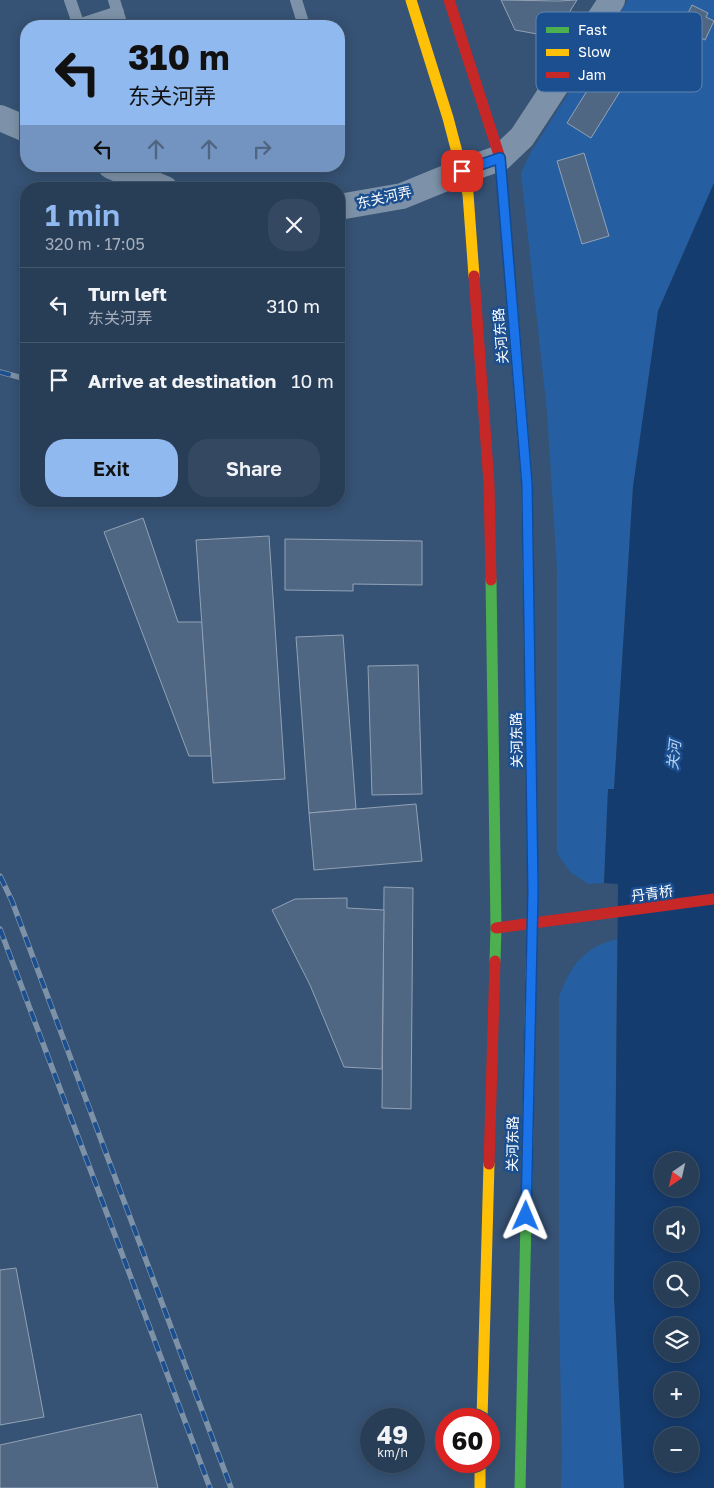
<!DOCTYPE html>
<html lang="en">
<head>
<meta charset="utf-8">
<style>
  body { margin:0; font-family:"Golos Text","Noto Sans SC",sans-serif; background:#344961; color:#f1f3f6; height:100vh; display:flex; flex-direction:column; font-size:19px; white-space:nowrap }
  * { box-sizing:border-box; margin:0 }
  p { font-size:16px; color:#a5aeba }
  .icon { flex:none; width:28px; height:28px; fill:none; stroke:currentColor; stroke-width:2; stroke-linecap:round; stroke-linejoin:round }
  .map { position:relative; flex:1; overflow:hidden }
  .details { position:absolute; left:20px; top:182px; width:325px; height:325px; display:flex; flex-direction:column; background:#283e57; border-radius:20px; box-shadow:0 2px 12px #0003,0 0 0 1px #44576d }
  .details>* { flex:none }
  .banner { position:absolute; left:20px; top:20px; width:325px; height:152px; border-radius:20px; box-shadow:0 2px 12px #0003,0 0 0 1px #44576d; background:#90b9f0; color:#111; overflow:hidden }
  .needle { width:32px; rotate:214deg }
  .buttons { position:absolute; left:654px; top:1152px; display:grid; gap:10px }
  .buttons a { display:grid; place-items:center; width:45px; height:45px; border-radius:50%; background:#283e57; box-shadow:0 2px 12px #0003,0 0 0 1px #44576d; font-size:25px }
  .speed { position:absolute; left:360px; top:1408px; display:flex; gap:10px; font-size:25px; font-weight:700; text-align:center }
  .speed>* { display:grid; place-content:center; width:65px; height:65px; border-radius:50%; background:#283e57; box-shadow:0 2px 12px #0003,0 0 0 1px #44576d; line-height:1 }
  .speed small { font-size:12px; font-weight:400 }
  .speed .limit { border:8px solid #d22; background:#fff; color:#111 }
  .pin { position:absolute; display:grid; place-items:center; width:42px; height:42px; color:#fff; margin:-21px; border-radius:10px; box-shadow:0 2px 8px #0006 }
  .me { position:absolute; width:55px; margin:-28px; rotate:1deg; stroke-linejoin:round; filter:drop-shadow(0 0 4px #0008) }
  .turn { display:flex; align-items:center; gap:18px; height:105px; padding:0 25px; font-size:22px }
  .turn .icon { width:65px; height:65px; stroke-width:2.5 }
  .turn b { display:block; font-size:35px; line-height:42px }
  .lanes { display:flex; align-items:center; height:48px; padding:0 25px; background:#0003; justify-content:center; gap:25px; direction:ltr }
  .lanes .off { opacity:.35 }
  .round { display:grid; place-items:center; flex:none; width:52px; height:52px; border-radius:20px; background:#344961 }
  .headline { display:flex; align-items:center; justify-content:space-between; height:85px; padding:0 25px }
  h1 { font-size:30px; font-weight:600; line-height:38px; color:#90b9f0 }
  .button { display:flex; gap:10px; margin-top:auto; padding:10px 25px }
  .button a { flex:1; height:58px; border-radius:20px; background:#90b9f0; color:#111; font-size:20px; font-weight:600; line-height:58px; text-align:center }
  .button a+a { background:#344961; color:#f1f3f6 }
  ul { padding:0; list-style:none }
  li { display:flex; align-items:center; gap:15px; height:75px; padding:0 25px; border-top:1px solid #44576d }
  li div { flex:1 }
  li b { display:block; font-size:19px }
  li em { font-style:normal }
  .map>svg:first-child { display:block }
  .green { fill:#265fa1 }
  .water { fill:#153c6e; fill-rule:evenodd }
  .building { fill:#506783; stroke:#92a2b6 }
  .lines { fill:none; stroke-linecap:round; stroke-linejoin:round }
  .lane { stroke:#7d92a8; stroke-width:12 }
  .street { stroke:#7d92a8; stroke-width:26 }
  .fast { stroke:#4caf50; stroke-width:11 }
  .slow { stroke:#ffc107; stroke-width:11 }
  .jam { stroke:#c62828; stroke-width:11 }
  .rail-casing { stroke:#7e92a7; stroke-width:5.5 }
  .rail { stroke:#1b4f8f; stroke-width:4; stroke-dasharray:11; stroke-linecap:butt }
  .route-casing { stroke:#114b97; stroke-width:12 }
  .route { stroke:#1a73e8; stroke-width:9 }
  .labels { text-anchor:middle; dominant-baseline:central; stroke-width:5; stroke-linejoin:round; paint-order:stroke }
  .street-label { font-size:14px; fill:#fff; stroke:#1b4f8f }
  .water-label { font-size:15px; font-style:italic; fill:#b5d3f5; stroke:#1b4f8f }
  .key { fill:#1b4f8f; stroke:#5f84b1; stroke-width:1 }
  .key-label { font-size:14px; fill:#fff }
</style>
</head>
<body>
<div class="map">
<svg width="714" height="1488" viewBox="0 0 714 1488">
  <rect width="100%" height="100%" fill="#365274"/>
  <g class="green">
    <path d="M628,0H714V183L658,311L633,487L614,789H608L604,883L588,884L570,872L557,853V569L547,412L521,173L531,152Z"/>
    <path d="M617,939L614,1297L624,1488H561L562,1462L559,1299V997C570,966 584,947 617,939Z"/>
  </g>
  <path class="water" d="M714,183V1488H624L614,1297L618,884L604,883L608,789H614L633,487L658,311ZM662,1161H690V1189H662ZM662,1216H690V1244H662ZM662,1271H690V1299H662ZM662,1326H690V1354H662ZM662,1381H690V1409H662ZM662,1436H690V1464H662Z"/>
  <g class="building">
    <path d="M501,0L558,1L577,0L554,37L515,30Z"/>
    <path d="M692,5L708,13L706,17L714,21L705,40L697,36L693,44L677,36Z"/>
    <path d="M605,62L629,77L591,138L567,123Z"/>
    <path d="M584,153L609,236L582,244L557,161Z"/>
    <path d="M143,518L178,622H202L211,756H189L104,532Z"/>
    <path d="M269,536L285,779L213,783L196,540Z"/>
    <path d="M285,539L422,541V585L353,584V591L285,590Z"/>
    <path d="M343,635L356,809L309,813L296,637Z"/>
    <path d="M418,665L422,794L372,795L368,666Z"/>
    <path d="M416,804L422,861L314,870L309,813Z"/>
    <path d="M384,887L413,888L411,1109L382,1108Z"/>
    <path d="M347,898V908L384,910L382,1069L344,1067L310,985L272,910L295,899Z"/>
    <path d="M16,1268L44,1417L0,1425V1270Z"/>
    <path d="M141,1414L158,1488H0V1445Z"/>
  </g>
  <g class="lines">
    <g class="lane">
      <path d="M70,0L79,26"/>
      <path d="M114,0L122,26"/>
      <path d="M296,0L304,26"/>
      <path d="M78,25L118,12"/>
    </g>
    <g class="street">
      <path d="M0,118L26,129"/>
      <path d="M111,166L165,189"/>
      <path d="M339,207L402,196L463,171L500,158L522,137L612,0"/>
    </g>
    <g class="fast">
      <path d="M528,567L533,892L531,972"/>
      <path d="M491,580L496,928L495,961"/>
      <path d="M520,1488L527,1175"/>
    </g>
    <g class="slow">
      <path d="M411,0L448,118L468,194L474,276"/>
      <path d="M511,291L527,484L528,567"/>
      <path d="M527,1175L531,972"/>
      <path d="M482,1419L489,1164"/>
      <path d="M480,1461V1488"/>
    </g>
    <g class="jam">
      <path d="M449,0L500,158L511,291"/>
      <path d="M474,276L489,484L491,580"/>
      <path d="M496,928L714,899"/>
      <path d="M489,1164L495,961"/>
    </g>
    <defs>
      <g id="rail">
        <path d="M0,372L26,379"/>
        <path d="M0,876L12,901L231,1488"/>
        <path d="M0,929L210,1488"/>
      </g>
    </defs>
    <use href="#rail" class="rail-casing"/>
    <use href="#rail" class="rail"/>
  </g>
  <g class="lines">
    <defs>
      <path id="route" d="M462,171L500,158L527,484L533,892L526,1216"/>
    </defs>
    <use href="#route" class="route-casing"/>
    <use href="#route" class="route"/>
  </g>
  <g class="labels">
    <g class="street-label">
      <text transform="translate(384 197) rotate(-13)">东关河弄</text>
      <text transform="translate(500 336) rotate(-95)">关河东路</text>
      <text transform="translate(516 740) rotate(-91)">关河东路</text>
      <text transform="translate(652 893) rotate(-8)">丹青桥</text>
      <text transform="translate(512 1144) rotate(-89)">关河东路</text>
    </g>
    <g class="water-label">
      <text transform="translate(673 755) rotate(-84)">关河</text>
    </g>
  </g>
  <rect x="536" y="12" width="166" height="80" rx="8" class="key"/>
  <rect x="546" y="27" width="23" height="6" fill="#4caf50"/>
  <rect x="546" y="49" width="23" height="7" fill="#ffc107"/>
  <rect x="546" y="72" width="23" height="6" fill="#c62828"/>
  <g class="key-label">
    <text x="578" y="35">Fast</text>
    <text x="578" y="57">Slow</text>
    <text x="578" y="80">Jam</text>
  </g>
</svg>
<div class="buttons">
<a><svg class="needle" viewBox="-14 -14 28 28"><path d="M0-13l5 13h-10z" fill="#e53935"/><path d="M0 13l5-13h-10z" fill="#a5aeba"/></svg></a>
<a><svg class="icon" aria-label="sound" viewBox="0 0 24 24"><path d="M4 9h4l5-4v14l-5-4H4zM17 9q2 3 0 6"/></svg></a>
<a><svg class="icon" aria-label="search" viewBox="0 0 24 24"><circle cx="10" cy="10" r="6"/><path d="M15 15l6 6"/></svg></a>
<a><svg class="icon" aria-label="layers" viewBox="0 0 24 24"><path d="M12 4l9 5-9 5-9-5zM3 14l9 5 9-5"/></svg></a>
<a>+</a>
<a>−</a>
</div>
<div class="speed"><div>49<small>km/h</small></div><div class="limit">60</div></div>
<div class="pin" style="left:462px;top:171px;background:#d93025"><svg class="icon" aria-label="arrive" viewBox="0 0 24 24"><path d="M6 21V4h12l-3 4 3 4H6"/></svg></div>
<svg class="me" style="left:526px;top:1216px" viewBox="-20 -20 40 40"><path d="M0-17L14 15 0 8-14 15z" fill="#1a73e8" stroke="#fff" stroke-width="4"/></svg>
<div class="banner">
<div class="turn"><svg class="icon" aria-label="left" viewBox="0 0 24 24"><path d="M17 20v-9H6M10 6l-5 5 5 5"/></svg><div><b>310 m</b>东关河弄</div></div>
<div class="lanes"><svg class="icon" aria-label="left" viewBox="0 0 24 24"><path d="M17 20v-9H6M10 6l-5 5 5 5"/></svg><svg class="icon off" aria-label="ahead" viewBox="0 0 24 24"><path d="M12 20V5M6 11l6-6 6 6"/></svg><svg class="icon off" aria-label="ahead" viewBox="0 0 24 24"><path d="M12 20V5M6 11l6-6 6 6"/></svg><svg class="icon off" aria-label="right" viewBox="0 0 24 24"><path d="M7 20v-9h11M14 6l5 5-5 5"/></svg></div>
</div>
<section class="details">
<div class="headline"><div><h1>1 min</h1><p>320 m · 17:05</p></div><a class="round"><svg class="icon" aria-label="close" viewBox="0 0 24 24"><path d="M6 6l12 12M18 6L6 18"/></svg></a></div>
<ul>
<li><svg class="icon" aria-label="left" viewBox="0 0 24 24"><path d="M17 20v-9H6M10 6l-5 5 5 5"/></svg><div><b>Turn left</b><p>东关河弄</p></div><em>310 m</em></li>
<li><svg class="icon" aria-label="arrive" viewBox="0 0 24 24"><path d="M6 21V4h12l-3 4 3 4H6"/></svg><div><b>Arrive at destination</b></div><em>10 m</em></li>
</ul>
<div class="button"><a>Exit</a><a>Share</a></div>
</section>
</div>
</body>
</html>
